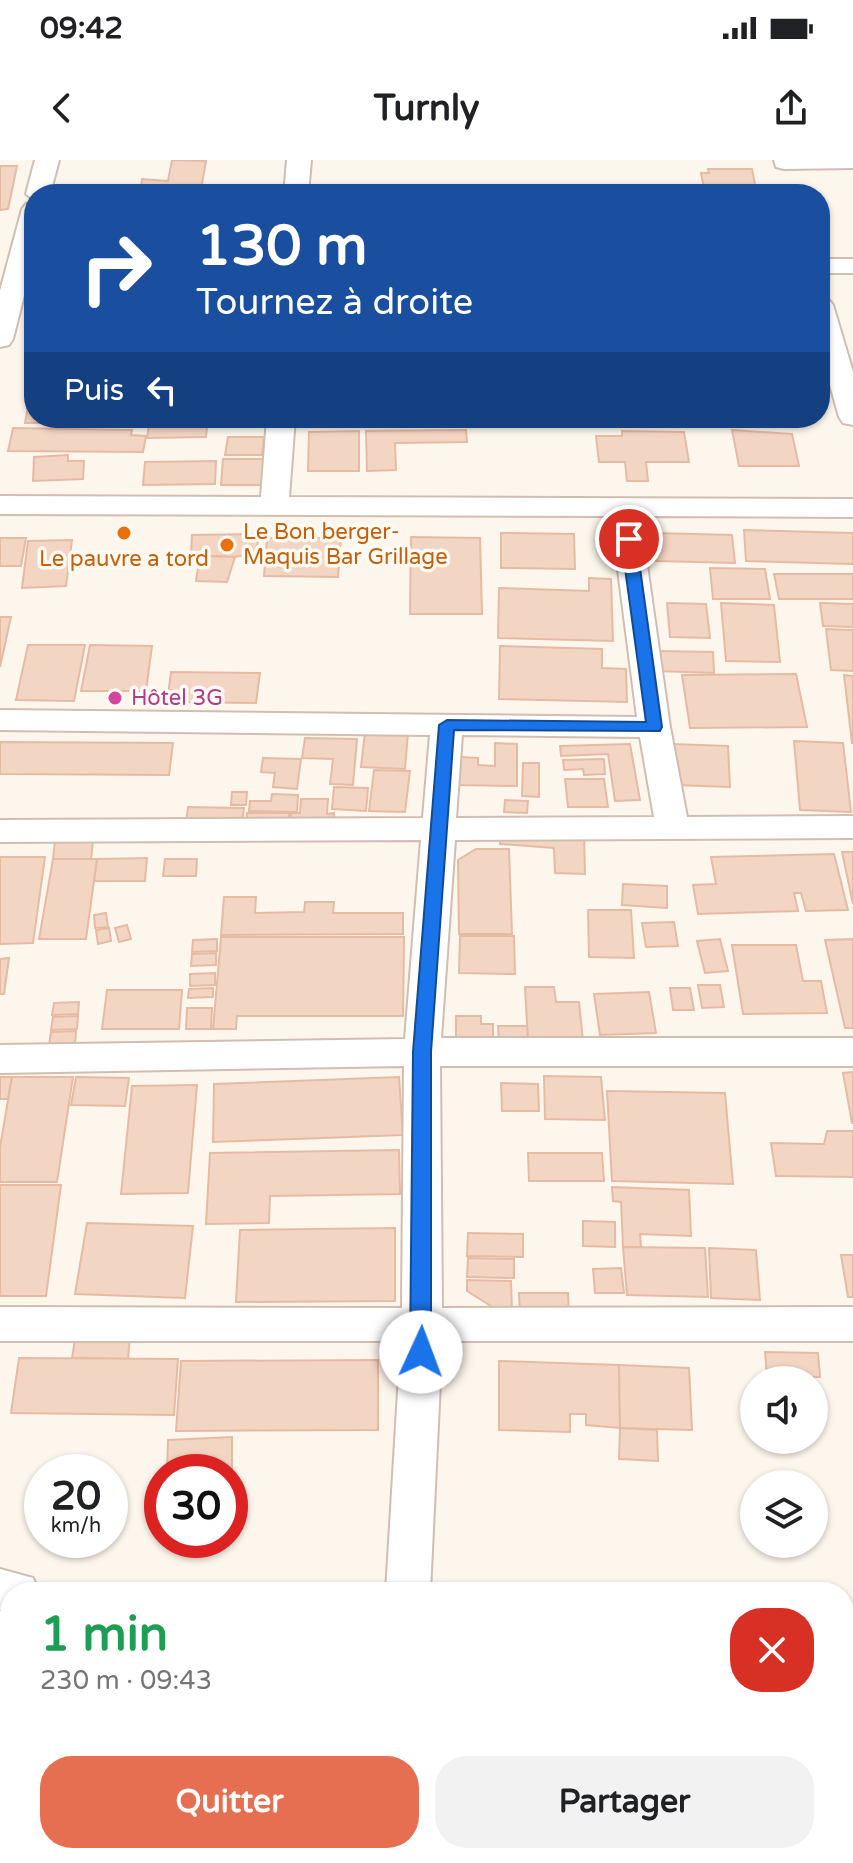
<!DOCTYPE html>
<html lang="fr">
<head>
<meta charset="utf-8">
<style>
  body { margin:0; font-family:"Varela Round",sans-serif; background:#f2f2f2; color:#202124; height:100vh; display:flex; flex-direction:column; font-size:30px; white-space:nowrap }
  * { box-sizing:border-box; margin:0 }
  p { font-size:26px; color:#757577 }
  .icon { flex:none; width:44px; height:44px; fill:none; stroke:currentColor; stroke-width:2; stroke-linecap:round; stroke-linejoin:round }
  .map { position:relative; flex:1; overflow:hidden }
  .drawer { position:absolute; left:0px; top:1422px; width:854px; height:282px; display:flex; flex-direction:column; background:#fff; border-radius:32px 32px 0 0; box-shadow:0 2px 6px #0004 }
  .drawer>* { flex:none }
  .hud { position:absolute; left:24px; top:24px; width:806px; height:244px; border-radius:32px; box-shadow:0 2px 6px #0004; background:#1a4fa0; color:#fff; overflow:hidden }
  .fabs { position:absolute; left:740px; top:1206px; display:grid; gap:16px }
  .fabs a { display:grid; place-items:center; width:88px; height:88px; border-radius:50%; background:#fff; box-shadow:0 2px 6px #0004; font-size:40px }
  .speed { position:absolute; left:24px; top:1294px; display:flex; gap:16px; font-size:40px; font-weight:700; text-align:center }
  .speed>* { display:grid; place-content:center; width:104px; height:104px; border-radius:50%; background:#fff; box-shadow:0 2px 6px #0004; line-height:1 }
  .speed small { font-size:20px; font-weight:400 }
  .speed .limit { border:12px solid #d22; background:#fff; color:#111 }
  .pin { position:absolute; display:grid; place-items:center; width:68px; height:68px; color:#fff; margin:-34px; border:4px solid #fff; border-radius:50%; box-shadow:0 2px 8px #0007 }
  .me { position:absolute; width:88px; margin:-44px; rotate:2deg; stroke-linejoin:round; filter:drop-shadow(0 0 6px #0008) }
  .turn { display:flex; align-items:center; gap:28px; height:168px; padding:0 40px; font-size:36px }
  .turn .icon { width:104px; height:104px; stroke-width:2.5 }
  .turn b { display:block; font-size:56px; line-height:68px }
  .then { display:flex; align-items:center; height:76px; padding:0 40px; background:#0003; gap:16px; font-size:30px }
  .round { display:grid; place-items:center; flex:none; width:84px; height:84px; border-radius:32px; background:#f2f2f2 }
  .head { display:flex; align-items:center; justify-content:space-between; height:136px; padding:0 40px }
  h1 { font-size:48px; font-weight:700; line-height:60px; color:#1e9e55 }
  .primary-button { display:flex; gap:16px; margin-top:auto; padding:16px 40px }
  .primary-button a { flex:1; height:92px; border-radius:32px; background:#e76f51; color:#fff; font-size:32px; font-weight:700; line-height:92px; text-align:center }
  .primary-button a+a { background:#f2f2f2; color:#202124 }
  .status { display:flex; justify-content:space-between; align-items:center; height:56px; padding:0 40px; background:#fff; direction:ltr }
  .status svg { height:22px; fill:currentColor }
  header { display:flex; justify-content:space-between; align-items:center; height:104px; padding:0 40px; background:#fff; font-size:36px; font-weight:700 }
  .map>svg:first-child { display:block }
  .building { fill:#f3d5c3; stroke:#e6bba3; stroke-width:2 }
  .lines { fill:none; stroke-linecap:round; stroke-linejoin:round }
  .minor-casing { stroke:#d1beb0; stroke-width:4 }
  .minor { fill:#fff; fill-rule:evenodd }
  .route { fill:#1a73e8; stroke:#114b97; stroke-width:2 }
  .food-dot { fill:#e8710a; stroke:#fffaf3; stroke-width:3 }
  .hotel-dot { fill:#d1479c; stroke:#fffaf3; stroke-width:3 }
  .labels { text-anchor:middle; dominant-baseline:central; stroke-width:7; stroke-linejoin:round; paint-order:stroke }
  .food-label { font-size:22px; fill:#c56008; stroke:#fffaf3; text-anchor:start }
  .hotel-label { font-size:22px; fill:#b23c85; stroke:#fffaf3; text-anchor:start }
</style>
</head>
<body>
<div class="status"><b>09:42</b><svg viewBox="0 0 49 12"><path d="M0 12V9h3v3zM5 12V6h3v6zM10 12V3h3v9zM15 12V0h3v12zM26 1h20v11H26zM47 4h2v5h-2z"/></svg></div>
<header><svg class="icon" aria-label="back" viewBox="0 0 24 24"><path d="M15 5l-7 7 7 7"/></svg>Turnly<svg class="icon" aria-label="share" viewBox="0 0 24 24"><path d="M12 15V3M7 8l5-5 5 5M5 13v7h14v-7"/></svg></header>
<div class="map">
<svg width="853" height="1703" viewBox="0 0 853 1703">
  <rect width="100%" height="100%" fill="#fdf6ec"/>
  <g class="building">
    <path d="M172,0L206,1L201,30H227V34H166V28H141L142,19L168,21Z"/>
    <path d="M0,6H17L8,49L0,50Z"/>
    <path d="M708,9H752L757,34H705L701,13H709Z"/>
    <path d="M371,28L506,32V34H370Z"/>
    <path d="M30,235H34V258H133V262L25,263Z"/>
    <path d="M150,258H208L206,277L147,278Z"/>
    <path d="M563,258H612L613,261L563,262Z"/>
    <path d="M13,268L132,270L131,275L146,276L143,292L8,291Z"/>
    <path d="M466,270L467,282L395,283L396,310L367,311L366,271Z"/>
    <path d="M732,270L792,274L799,306H739Z"/>
    <path d="M359,271V311H308L309,272Z"/>
    <path d="M622,271L684,272L689,302H646L648,321H627L625,302H599L596,276H622Z"/>
    <path d="M228,277H264L262,295H225Z"/>
    <path d="M68,295V301H84L83,319L33,321L34,297Z"/>
    <path d="M223,299H266L265,325H221Z"/>
    <path d="M216,301L215,324L143,325L145,302Z"/>
    <path d="M744,370L853,373V404L746,401Z"/>
    <path d="M501,373L574,374L575,409L501,408Z"/>
    <path d="M654,373L732,375L735,403L656,401Z"/>
    <path d="M258,374L257,393L235,397L191,395L192,375Z"/>
    <path d="M411,377L480,378L482,454H410Z"/>
    <path d="M0,378H26L21,406H0Z"/>
    <path d="M267,378H341L338,417L264,416Z"/>
    <path d="M72,380L66,426L22,428L28,381Z"/>
    <path d="M200,396L235,397L227,422L196,421Z"/>
    <path d="M710,408L765,409L770,439H713Z"/>
    <path d="M774,414H853V439H779Z"/>
    <path d="M589,418L611,419L613,481L498,478L499,428L589,431Z"/>
    <path d="M667,443L706,444L710,478L670,477Z"/>
    <path d="M721,443L774,445L780,502L726,501Z"/>
    <path d="M820,443L853,444V467L823,466Z"/>
    <path d="M0,457H11L0,507Z"/>
    <path d="M826,469L853,470V511L831,510Z"/>
    <path d="M28,485H85L74,541L16,540Z"/>
    <path d="M90,485L152,486L146,531H81Z"/>
    <path d="M500,486L602,489V508L626,509L627,542L499,539Z"/>
    <path d="M656,491L713,492L714,513L657,511Z"/>
    <path d="M171,512L260,513L256,543L167,542Z"/>
    <path d="M796,514L807,567L690,568L682,515Z"/>
    <path d="M844,515L853,516V583H852Z"/>
    <path d="M365,572L408,573L405,609L361,607Z"/>
    <path d="M305,578L357,579L353,625L330,624L333,599L302,598Z"/>
    <path d="M794,581L843,583L851,652L800,650Z"/>
    <path d="M0,582L173,583L169,615L0,614Z"/>
    <path d="M495,583L517,584V626L459,625L460,597L478,598V605L495,606Z"/>
    <path d="M630,584L640,640L615,641L608,594L561,596L560,586Z"/>
    <path d="M672,584L728,586L730,627L674,625Z"/>
    <path d="M263,598L301,599L297,629L273,627L275,613L261,612Z"/>
    <path d="M604,599L605,614L584,615L583,609L564,610L563,600Z"/>
    <path d="M523,603H539V637L522,636Z"/>
    <path d="M374,610L410,611L405,652L369,651Z"/>
    <path d="M565,619H604L608,647H568Z"/>
    <path d="M334,627L368,628L366,651L332,649Z"/>
    <path d="M232,632H247L246,645H231Z"/>
    <path d="M272,634L298,635L297,652L249,651L250,641H271Z"/>
    <path d="M301,639H328L327,654L334,653V667L291,666V653H300Z"/>
    <path d="M505,640L528,641L527,653L504,652Z"/>
    <path d="M188,647L244,648L242,663L186,662Z"/>
    <path d="M247,653H289V666H246Z"/>
    <path d="M584,673L585,714L555,713L554,688L500,684V676Z"/>
    <path d="M55,681H93L91,700L53,699Z"/>
    <path d="M476,689H509L512,774H459L458,700Z"/>
    <path d="M842,692H853V744Z"/>
    <path d="M834,694L848,750L806,751L801,733H794L798,751L698,754L693,725L716,724L711,697Z"/>
    <path d="M0,697H45L33,783L0,784Z"/>
    <path d="M147,698L145,721H94L97,699Z"/>
    <path d="M53,699H97L86,779H39Z"/>
    <path d="M165,699H197L196,716H163Z"/>
    <path d="M623,724L667,726V748L622,745Z"/>
    <path d="M224,737H256L255,753L304,752L305,742H334L333,753H403V774L221,775Z"/>
    <path d="M588,750H631L634,798L589,797Z"/>
    <path d="M106,753L108,767L95,768L94,755Z"/>
    <path d="M674,762L678,786L646,787L642,763Z"/>
    <path d="M127,765L131,779L119,782L115,768Z"/>
    <path d="M109,768L111,781L98,784L96,770Z"/>
    <path d="M460,776H514L515,814L459,813Z"/>
    <path d="M221,777H404L403,856H237L236,869H213Z"/>
    <path d="M217,779V791L192,792L193,780Z"/>
    <path d="M720,779L728,811L705,813L697,781Z"/>
    <path d="M853,779V868H845L825,780Z"/>
    <path d="M732,785H796L803,821H821L827,853L743,854Z"/>
    <path d="M216,793V805L191,806L192,794Z"/>
    <path d="M9,798L4,834H0V799Z"/>
    <path d="M215,813V825L190,826V814Z"/>
    <path d="M698,825H720L724,847L702,848Z"/>
    <path d="M525,827H554L556,842H579L583,881H528Z"/>
    <path d="M213,828V837L188,838L189,829Z"/>
    <path d="M670,828H690L694,850H673Z"/>
    <path d="M107,830H182L179,869H102Z"/>
    <path d="M649,832L656,873L600,875L594,834Z"/>
    <path d="M79,842L78,854L52,855L54,843Z"/>
    <path d="M187,848H212L211,869H186Z"/>
    <path d="M78,856L77,869L51,870L53,857Z"/>
    <path d="M456,856H481V864H493V879L456,878Z"/>
    <path d="M498,866H527L528,881H499Z"/>
    <path d="M76,871L75,884L49,885L51,872Z"/>
    <path d="M853,912V963H852L843,913Z"/>
    <path d="M544,916L601,917L605,960L545,959Z"/>
    <path d="M0,917H12L8,939H0Z"/>
    <path d="M12,917H73L57,1022H0V987Z"/>
    <path d="M76,917L129,918L125,946L71,945Z"/>
    <path d="M399,917L403,975L213,982L214,924Z"/>
    <path d="M501,923L538,924L539,951H502Z"/>
    <path d="M197,925L188,1033L121,1034L132,926Z"/>
    <path d="M607,931L725,933L733,1024L612,1021Z"/>
    <path d="M827,971H853V1017L776,1016L771,983L824,984Z"/>
    <path d="M399,990L400,1034L270,1036L269,1063L206,1064L210,993Z"/>
    <path d="M528,993H602L604,1021H529Z"/>
    <path d="M0,1025H61L46,1136H0Z"/>
    <path d="M612,1027L689,1030L691,1076L640,1074L641,1087H623L621,1042L613,1041Z"/>
    <path d="M583,1061L615,1062V1087L583,1086Z"/>
    <path d="M87,1063L193,1066L185,1138L75,1134Z"/>
    <path d="M395,1068V1141L236,1142L240,1070Z"/>
    <path d="M468,1073L523,1074V1097L467,1096Z"/>
    <path d="M623,1087L705,1088L708,1137L627,1135Z"/>
    <path d="M709,1088L756,1090L760,1140L711,1138Z"/>
    <path d="M841,1095H853V1137H848Z"/>
    <path d="M468,1098L514,1099V1118L467,1117Z"/>
    <path d="M621,1108L624,1133H595L593,1109Z"/>
    <path d="M467,1120L511,1121L512,1151H499L467,1131Z"/>
    <path d="M519,1133H568L569,1155H520Z"/>
    <path d="M76,1173L130,1174L128,1199L72,1198Z"/>
    <path d="M765,1192L818,1193L820,1217L767,1216Z"/>
    <path d="M19,1198L178,1199L174,1255L11,1253Z"/>
    <path d="M378,1200V1270L176,1271L181,1201Z"/>
    <path d="M499,1201L619,1205L620,1268L586,1265V1254H570V1272L499,1270Z"/>
    <path d="M619,1205L689,1208L692,1270L620,1268Z"/>
    <path d="M620,1268L657,1270L658,1301L619,1299Z"/>
    <path d="M232,1277V1370H230V1312H167L168,1280Z"/>
    <path d="M118,1694H196L193,1703H115Z"/>
    <path d="M203,1694H372L370,1703H200Z"/>
    <path d="M466,1694H536L534,1703H465Z"/>
  </g>
  <g class="lines">
    <defs>
      <g id="minor">
        <path d="M35,0H59L50,34H34V40L26,34Z"/>
        <path d="M287,0H311L308,34H284Z"/>
        <path d="M774,0H853V8L784,9L776,7Z"/>
        <path d="M34,42V96L13,179L9,185L0,187V131L22,49L26,44Z"/>
        <rect x="820" y="99" width="33" height="14"/>
        <path d="M820,137L829,140L833,145L853,212V265L843,263L839,257L820,189Z"/>
        <path d="M267,258H295L289,337L853,339V357L640,356L670,567L687,657L853,656V678L455,680L441,878H853V906H440L442,1148L853,1147V1181H442L430,1432H386L401,1181H0V1147L402,1148L404,906L0,913V885L405,879L421,680L0,682V660L423,658L430,575L0,570V550L637,557L611,356L0,354V336L261,337ZM462,575L640,577L654,657L456,658Z"/>
        <path d="M0,1409L33,1418L39,1432H10V1451L0,1449Z"/>
        <path d="M844,1558L853,1560V1604L844,1602Z"/>
        <path d="M388,1694H436L434,1703H386Z"/>
      </g>
    </defs>
    <use href="#minor" class="minor-casing"/>
    <use href="#minor" class="minor"/>
  </g>
  <path class="route" d="M629,374L636,379L662,567L660,571L454,570L431,892V1192L428,1199L421,1201L413,1199L410,1192L413,892L439,565L447,560L646,562L621,379Z"/>
  <g class="food-dot">
    <circle cx="124" cy="373" r="8"/>
    <circle cx="227" cy="385" r="8"/>
  </g>
  <circle class="hotel-dot" cx="115" cy="538" r="8"/>
  <g class="labels">
    <g class="food-label">
      <text x="243" y="372">Le Bon berger-<tspan x="243" dy="25">Maquis Bar Grillage</tspan></text>
      <text x="124" y="399" text-anchor="middle">Le pauvre a tord</text>
    </g>
    <g class="hotel-label">
      <text x="131" y="538">Hôtel 3G</text>
    </g>
  </g>
</svg>
<div class="fabs">
<a><svg class="icon" aria-label="sound" viewBox="0 0 24 24"><path d="M4 9h4l5-4v14l-5-4H4zM17 9q2 3 0 6"/></svg></a>
<a><svg class="icon" aria-label="layers" viewBox="0 0 24 24"><path d="M12 4l9 5-9 5-9-5zM3 14l9 5 9-5"/></svg></a>
</div>
<div class="speed"><div>20<small>km/h</small></div><div class="limit">30</div></div>
<div class="pin" style="left:629px;top:379px;background:#d93025"><svg class="icon" aria-label="arrive" viewBox="0 0 24 24"><path d="M6 21V4h12l-3 4 3 4H6"/></svg></div>
<svg class="me" style="left:421px;top:1192px" viewBox="-20 -20 40 40"><circle r="19" fill="#fff"/><path d="M0-13L10 11 0 6-10 11z" fill="#1a73e8"/></svg>
<div class="hud">
<div class="turn"><svg class="icon" aria-label="right" viewBox="0 0 24 24"><path d="M7 20v-9h11M14 6l5 5-5 5"/></svg><div><b>130 m</b>Tournez à droite</div></div>
<div class="then">Puis<svg class="icon" aria-label="left" viewBox="0 0 24 24"><path d="M17 20v-9H6M10 6l-5 5 5 5"/></svg></div>
</div>
<section class="drawer">
<div class="head"><div><h1>1 min</h1><p>230 m · 09:43</p></div><a class="round" style="background:#d93025;color:#fff"><svg class="icon" aria-label="close" viewBox="0 0 24 24"><path d="M6 6l12 12M18 6L6 18"/></svg></a></div>
<div class="primary-button"><a>Quitter</a><a>Partager</a></div>
</section>
</div>
</body>
</html>
